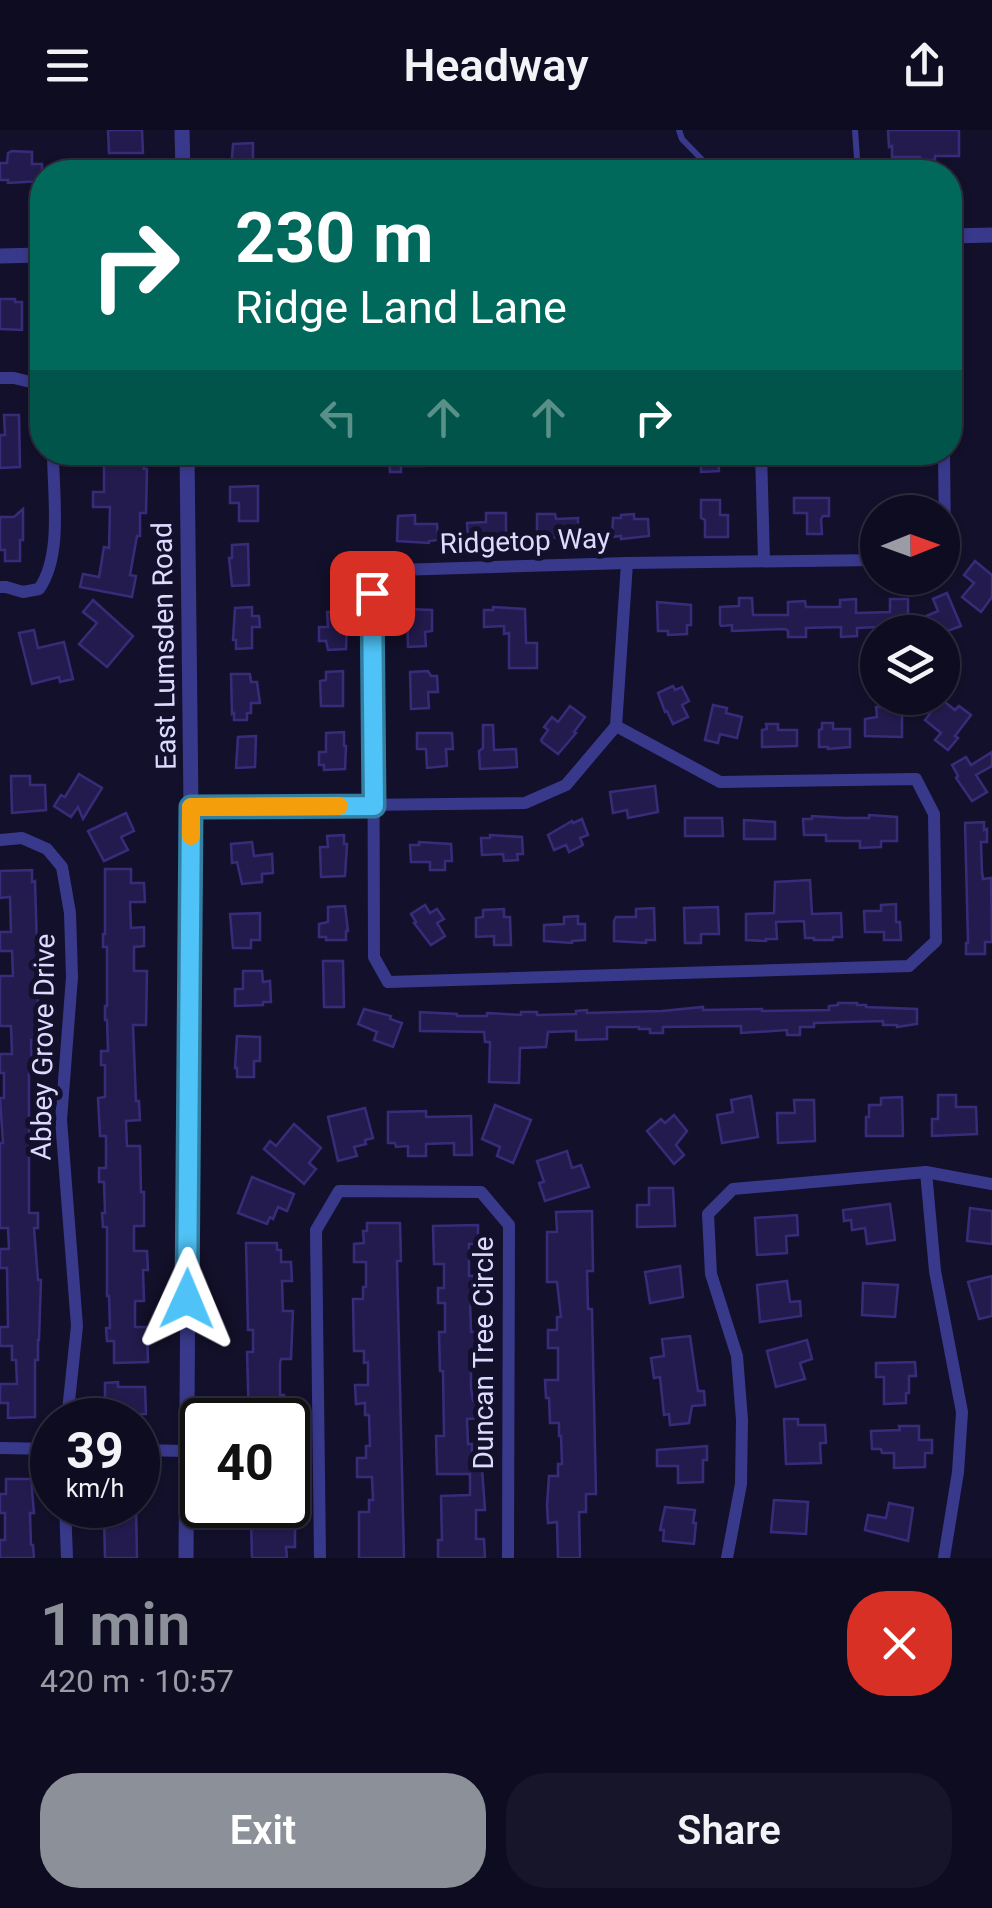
<!DOCTYPE html>
<html lang="en">
<head>
<meta charset="utf-8">
<style>
  body { margin:0; font-family:Roboto,sans-serif; background:#171529; color:#f1f3f6; height:100vh; display:flex; flex-direction:column; font-size:38px; white-space:nowrap }
  * { box-sizing:border-box; margin:0 }
  p { font-size:32px; color:#9b9ba5 }
  .icon { flex:none; width:55px; height:55px; fill:none; stroke:currentColor; stroke-width:2; stroke-linecap:round; stroke-linejoin:round }
  .map { position:relative; height:1428px; overflow:hidden }
  .side { display:flex; flex-direction:column; background:#0e0c20; flex:1 }
  .side>* { flex:none }
  .banner { position:absolute; left:30px; top:30px; width:932px; height:305px; border-radius:40px; box-shadow:0 2px 8px #0004,0 0 0 2px #2e2c3e; background:#00695c; color:#fff; overflow:hidden }
  .needle { width:65px; rotate:89deg }
  .buttons { position:absolute; left:860px; top:365px; display:grid; gap:20px }
  .buttons a { display:grid; place-items:center; width:100px; height:100px; border-radius:50%; background:#0e0c20; box-shadow:0 2px 8px #0004,0 0 0 2px #2e2c3e; font-size:50px }
  .speed { position:absolute; left:30px; top:1268px; display:flex; gap:20px; font-size:50px; font-weight:700; text-align:center }
  .speed>* { display:grid; place-content:center; width:130px; height:130px; border-radius:50%; background:#0e0c20; box-shadow:0 2px 8px #0004,0 0 0 2px #2e2c3e; line-height:1 }
  .speed small { font-size:25px; font-weight:400 }
  .speed .limit { border:5px solid #111; border-radius:15px; background:#fff; color:#111 }
  .pin { position:absolute; display:grid; place-items:center; width:85px; height:85px; color:#fff; margin:-42px; border-radius:20px; box-shadow:0 5px 15px #0006 }
  .me { position:absolute; width:110px; margin:-55px; rotate:1deg; stroke-linejoin:round; filter:drop-shadow(0 0 8px #0008) }
  .turn { display:flex; align-items:center; gap:35px; height:210px; padding:0 40px; font-size:45px }
  .turn .icon { width:130px; height:130px; stroke-width:2.5 }
  .turn b { display:block; font-size:70px; line-height:85px }
  .lanes { display:flex; align-items:center; height:95px; padding:0 40px; background:#0003; justify-content:center; gap:50px; direction:ltr }
  .lanes .off { opacity:.35 }
  .round { display:grid; place-items:center; flex:none; width:105px; height:105px; border-radius:40px; background:#171529 }
  .head { display:flex; align-items:center; justify-content:space-between; height:170px; padding:0 40px }
  h1 { font-size:60px; font-weight:600; line-height:75px; color:#8c9099 }
  .primary-button { display:flex; gap:20px; margin-top:auto; padding:20px 40px }
  .primary-button a { flex:1; height:115px; border-radius:40px; background:#8c9099; color:#fff; font-size:40px; font-weight:600; line-height:115px; text-align:center }
  .primary-button a+a { background:#171529; color:#f1f3f6 }
  header { display:flex; justify-content:space-between; align-items:center; height:130px; padding:0 40px; background:#0e0c20; font-size:45px; font-weight:600 }
  .map>svg:first-child { display:block }
  .building { fill:#231b4d; stroke:#382c7a; stroke-width:2.5 }
  .lines { fill:none; stroke-linecap:round; stroke-linejoin:round }
  .service { stroke:#39398c; stroke-width:6 }
  .minor { stroke:#39398c; stroke-width:12 }
  .tertiary { stroke:#39398c; stroke-width:15 }
  .route-casing { stroke:#337fa1; stroke-width:25 }
  .route { stroke:#4fc3f7; stroke-width:18 }
  .slow { stroke:#f59e0b; stroke-width:18 }
  .labels { text-anchor:middle; dominant-baseline:central; stroke-width:10; stroke-linejoin:round; paint-order:stroke }
  .street-label { font-size:28px; fill:#dddaff; stroke:#13102b }
</style>
</head>
<body>
<header><svg class="icon" aria-label="menu" viewBox="0 0 24 24"><path d="M4 6h16M4 12h16M4 18h16"/></svg>Headway<svg class="icon" aria-label="share" viewBox="0 0 24 24"><path d="M12 15V3M7 8l5-5 5 5M5 13v7h14v-7"/></svg></header>
<div class="map">
<svg width="992" height="1428" viewBox="0 0 992 1428">
  <rect width="100%" height="100%" fill="#13102b"/>
  <g class="building">
    <path d="M108,0H142L143,23H109Z"/>
    <path d="M888,0H959V26H935V30H920V27H892V16L889,17Z"/>
    <path d="M253,13V30H261V42H231L233,14Z"/>
    <path d="M12,21L32,22V34H42V51L8,53V50H0V33H7L8,23Z"/>
    <path d="M0,169H15V172H22V200L0,199Z"/>
    <path d="M4,285H19L20,337L0,338V305H5Z"/>
    <path d="M107,322H143L144,339H147L146,383H140V406H137L130,445L136,446L132,467L80,457L83,444L99,447L104,417L109,418L110,377H93V362H104V334H108Z"/>
    <path d="M389,322H426V334L425,336H401V342H390Z"/>
    <path d="M683,322H718L719,341L701,342V335L683,334Z"/>
    <path d="M258,356V391H239V373H230V357Z"/>
    <path d="M794,368H829V386H823L821,389L822,404H807V383H794Z"/>
    <path d="M701,370H720V385H728V407H705V390L701,388Z"/>
    <path d="M23,379V410H20V431H5V420H0V387H14Z"/>
    <path d="M486,383H506V408L493,409V411L474,412V409H468L467,393L486,392Z"/>
    <path d="M537,384H555L556,389L578,388V406L564,407V408L537,407Z"/>
    <path d="M634,384V389H648L649,406L621,409V406L612,407L613,388H621V385Z"/>
    <path d="M415,385V394H437L438,410L429,411V413L397,411L398,386Z"/>
    <path d="M248,414L249,455L232,456L229,428H232V415Z"/>
    <path d="M975,431L992,445V467L981,482L962,467L974,453L964,445Z"/>
    <path d="M947,463L961,496L945,502H879V497L857,498V506L841,507V497L806,498V507H788V501L785,499L732,501V495L721,496L720,494V477L739,476V468H752L753,485H788V472L805,471L806,477H840V470L856,469V483L890,482V469H908V494L938,481L933,469Z"/>
    <path d="M93,470L133,506L107,537L79,514L97,493L83,482Z"/>
    <path d="M657,472L691,475V495H687V504L668,505V501H658Z"/>
    <path d="M252,477V486H259L260,497H252V518L236,519V510H233L235,478Z"/>
    <path d="M493,477L525,479L526,513H537V538H509V503L504,504V496L484,497V480H493Z"/>
    <path d="M407,479L432,480V501L425,502L426,516L408,517Z"/>
    <path d="M327,482H345L346,492H347L346,519L328,520L326,511H319V497H328Z"/>
    <path d="M34,500L38,518L64,512L73,549L60,552L59,547L32,554L19,503Z"/>
    <path d="M343,541V576H321L320,551L326,550V542Z"/>
    <path d="M428,541L431,546H437L438,562H428L429,578L411,579L410,542Z"/>
    <path d="M231,544H250L251,552H257L260,573H251V583H247V590H234V583L232,584Z"/>
    <path d="M673,556L675,560L682,557L689,571L682,575L688,587L673,594L667,581L665,582L658,563Z"/>
    <path d="M941,569L955,580L959,576L971,585L955,606L958,608L948,620L935,610L941,603L925,590Z"/>
    <path d="M713,575L727,578L726,583L742,587L737,608L720,604L718,613L705,610Z"/>
    <path d="M570,576L585,587L574,602L576,603L558,624L542,612L541,610L548,600L544,597L552,587L558,592Z"/>
    <path d="M876,577H902V607L865,606V589L877,587Z"/>
    <path d="M822,593H833V599H850V617L828,619V617H819V600L822,599Z"/>
    <path d="M766,594H778V600H797V616L762,617V600L767,599Z"/>
    <path d="M483,595H493L494,620L516,619L517,637L480,639L479,621L483,618Z"/>
    <path d="M344,602V616H346L345,639L324,640V635H319V622H326V603Z"/>
    <path d="M417,603H452L453,619H446L447,636L427,638L426,619H417Z"/>
    <path d="M256,606L255,637L236,638L238,607Z"/>
    <path d="M992,622V636L976,645L987,662L972,671L956,648L958,646L952,635L966,627L971,635Z"/>
    <path d="M79,644L102,658L83,689L78,677L71,687L54,676L61,665L65,667Z"/>
    <path d="M11,646H30V655H45L46,680L12,683Z"/>
    <path d="M655,656L658,682L628,688L627,680L613,683L610,662Z"/>
    <path d="M126,683L134,701L121,707L128,720L104,731L88,701Z"/>
    <path d="M869,685L897,687V711H881V717L860,718V711H826V705H804L803,689H812V686L844,688H869Z"/>
    <path d="M685,688H722L723,706H685Z"/>
    <path d="M582,689L588,705L580,708L583,715L569,722L566,715L554,720L548,705L572,691L573,693Z"/>
    <path d="M744,690L775,692V709H744Z"/>
    <path d="M984,692V700L987,699V712H981L982,742L983,749L991,748L992,812H985V824H966V813H968L965,693Z"/>
    <path d="M344,705V714H347L345,746L321,747L320,717H328L327,706Z"/>
    <path d="M490,705L522,707L523,724H517L518,730L504,731L503,724L482,725L481,708H490Z"/>
    <path d="M252,712L254,726L272,724L273,743L262,744V752L242,754L237,732L232,733L231,714Z"/>
    <path d="M419,712L451,714L452,731H445V740H430V732H411L410,715H419Z"/>
    <path d="M105,739H131V753H144L145,772H130L131,798L144,797V816L134,817V841H147L146,895H133L136,971H139L140,990L126,991L127,1016H140L141,1062H144V1096H134V1121H147L148,1140H143L144,1171H135V1197H147L148,1232L114,1233V1211H107L106,1198H110L109,1166H107V1097H103L102,1083H105L104,1052H99V1038H106V1006H100L98,968L105,967V935H101V921H108L107,890H105V876H107V817H103V804H105Z"/>
    <path d="M32,740V752L35,751L38,851H41V865H38L37,910H31L32,937H29V1083H38V1098H34L38,1150H41L39,1210H38V1230H35V1287L8,1288V1273H0V1254H17L16,1230H12V1216H0V1197H8L7,1138H0V1119H9L8,1098H0V1013H3L0,968H4V943H0V924H12L11,896H0V846H13L12,821H0V802H11L10,767L0,768V741Z"/>
    <path d="M810,750L812,784L841,783L842,807H833V810H814V808H805L804,791L776,792L777,809H766V811L746,810V784L774,783L775,752Z"/>
    <path d="M896,774V792H900L901,810H884V802H865L864,781H881V775Z"/>
    <path d="M425,775L430,783L437,779L444,789L437,793L445,806L431,815L414,793L416,792L411,784Z"/>
    <path d="M345,776L348,801H346V810H326V807H319V794L328,792V777Z"/>
    <path d="M718,777L719,804H701V813H685L684,778Z"/>
    <path d="M654,778L655,810H646V813L614,811V791L616,787H636V779Z"/>
    <path d="M504,779V787H510L511,815H494V806L476,807V788L483,787V780Z"/>
    <path d="M260,783V810H251V818H233L230,784Z"/>
    <path d="M578,786V794H585V810L572,811V813L544,811V795L564,794V787Z"/>
    <path d="M323,831H343L344,877H324Z"/>
    <path d="M243,841H262L263,852L270,851L271,872H263V875L235,876V859H243Z"/>
    <path d="M838,873H857V875H866V877L917,879V894L897,897V895H883V891L814,893V897H800V905H787V900L741,903V896L663,897V903H650V899H639V897H607V909L576,910V901L548,902L546,917L520,918L519,953L489,952L490,912H485L484,902L420,901V882L457,884V886H487V883L521,885V882H537V885L576,884V881L587,880V883L662,881L703,877V880L762,879V881L829,880V876L838,875Z"/>
    <path d="M364,879L391,886L390,889L402,893L393,917L374,910L377,902L358,894Z"/>
    <path d="M237,906L260,907V931H254V947H237V938H235Z"/>
    <path d="M938,965H956V977H976L977,1004L932,1006V989H938Z"/>
    <path d="M751,966L758,1007L722,1013L717,985L733,982L731,970Z"/>
    <path d="M902,967L903,1006H866V987H869V975H881V968Z"/>
    <path d="M794,970H814L815,1011L778,1013L777,983H795Z"/>
    <path d="M495,975L531,990L513,1033L497,1026L500,1017L482,1009Z"/>
    <path d="M365,978L373,1008L365,1010L366,1014L354,1017L357,1026L338,1031L328,987Z"/>
    <path d="M426,981V987L471,986L472,1025H454V1013L426,1014V1026H408V1016L396,1017L395,1013H388V982Z"/>
    <path d="M674,985L687,1001L676,1015L684,1025L674,1034L647,1001L661,989L665,993Z"/>
    <path d="M294,994L321,1018L309,1033L316,1039L304,1054L264,1019L270,1011L276,1016Z"/>
    <path d="M567,1021L572,1038L581,1035L589,1057L545,1071L539,1053L544,1052L537,1031Z"/>
    <path d="M252,1047L294,1064L287,1081L278,1077L273,1089L270,1087L267,1094L238,1083Z"/>
    <path d="M649,1058H673L675,1096L637,1097V1075H649Z"/>
    <path d="M890,1074L895,1110L867,1114L865,1098L852,1100L851,1090L844,1091L843,1080Z"/>
    <path d="M970,1078L992,1081V1114L967,1111Z"/>
    <path d="M592,1081L593,1141H587L588,1179H592L596,1364H586V1382H579L580,1428H558L557,1392L548,1393L547,1375L549,1346H558V1334H562L561,1306H559V1293H550L549,1268H546L545,1250H558V1218H548V1200H557V1187H561L557,1152H547V1102H557L556,1082Z"/>
    <path d="M797,1085L798,1105L786,1106L787,1123L757,1125L755,1088Z"/>
    <path d="M367,1093H400L401,1131H397L404,1428H359V1382H369V1370H373L372,1347H357V1328H366V1316H370L369,1285H365V1273L356,1274L355,1255H368V1232L364,1233V1221H354L353,1169H363V1157H366V1132H354V1114L364,1113L363,1101H367Z"/>
    <path d="M478,1095V1114H469V1146L482,1145L483,1158L482,1165H472L470,1169L471,1202L484,1201V1220H474L475,1232H471V1258L473,1271L482,1270L483,1288L467,1289L468,1314H472V1325H481L485,1380H476V1409H484L485,1428H438V1410H442L441,1366L470,1365V1344H437L436,1306H444L443,1241H440L439,1202H445V1173H438V1158H444V1134H434L433,1096Z"/>
    <path d="M246,1113H277V1120H281V1132H291L292,1151H282L283,1181H293L291,1229H281L280,1233V1265H284V1277H294V1290H249L247,1222H253V1200H248Z"/>
    <path d="M680,1136L683,1167L650,1173L645,1142Z"/>
    <path d="M992,1146V1186L979,1189L968,1152Z"/>
    <path d="M787,1151L790,1172L800,1171L801,1186L760,1192L757,1155Z"/>
    <path d="M863,1153L898,1155L895,1187L862,1185Z"/>
    <path d="M690,1206L698,1261H704L705,1275L692,1276L689,1293L670,1295L669,1284L664,1285L660,1247L654,1248L651,1228L664,1226L662,1209Z"/>
    <path d="M807,1210L812,1229L800,1233L805,1249L776,1257L767,1221Z"/>
    <path d="M915,1232L916,1246H909V1263H906V1273L884,1274V1247H876V1233Z"/>
    <path d="M118,1252V1257H145L146,1284L109,1285L108,1273H105V1253Z"/>
    <path d="M784,1289H798V1295H825L826,1313H820L821,1333L786,1334Z"/>
    <path d="M899,1296H919V1310H932V1323H925V1337L894,1338V1323H882L881,1319H872L871,1301L900,1300Z"/>
    <path d="M707,1316V1330H703V1352L678,1353V1336H657V1320Z"/>
    <path d="M6,1349H31L34,1383H30L31,1415H33L34,1428H0V1410H5V1383H0V1364H6Z"/>
    <path d="M774,1370L808,1372L806,1404L771,1402Z"/>
    <path d="M889,1373L913,1378L908,1411L865,1400L868,1385L886,1388Z"/>
    <path d="M97,1375H136L137,1428H105L104,1386L97,1387Z"/>
    <path d="M245,1375H290V1399L295,1398V1417H286L287,1428H252L251,1389H245Z"/>
    <path d="M665,1377L695,1380L693,1393H696L694,1414L663,1411L664,1400H660Z"/>
  </g>
  <g class="lines">
    <g class="service">
      <path d="M679,0L682,9L714,42"/>
      <path d="M855,0L858,42"/>
    </g>
    <g class="minor">
      <path d="M0,248H14L39,254L42,260"/>
      <path d="M761,322L764,430"/>
      <path d="M942,415L945,413L944,322"/>
      <path d="M0,457H6L23,462L39,459C63,425 53,364 53,322"/>
      <path d="M616,596L720,652L916,649L934,684L936,811L909,836L388,852L374,827L373,463L397,440L627,433L878,430"/>
      <path d="M616,596L627,433"/>
      <path d="M191,677L525,673L566,655L616,596"/>
      <path d="M0,710L22,708L47,719L62,737L70,783L72,847L61,990L77,1196L67,1290"/>
      <path d="M926,1042L935,1141L962,1282L958,1342L944,1428"/>
      <path d="M0,1318L52,1319"/>
      <path d="M138,1320L186,1321"/>
      <path d="M65,1375L67,1428"/>
      <path d="M320,1428L316,1100L339,1061L481,1062L509,1095L508,1428"/>
      <path d="M727,1428L741,1354L742,1290L737,1226L711,1144L708,1084L733,1059L926,1042L992,1054"/>
    </g>
    <g class="tertiary">
      <path d="M182,0L183,42"/>
      <path d="M950,106L992,105"/>
      <path d="M0,126L42,125"/>
      <path d="M186,1428L191,677L187,322"/>
    </g>
  </g>
  <g class="lines">
    <defs>
      <path id="route" d="M187,1169L191,677L374,676L372,463"/>
    </defs>
    <use href="#route" class="route-casing"/>
    <use href="#route" class="route"/>
    <path class="slow" d="M191,706V677L339,676"/>
  </g>
  <g class="labels">
    <g class="street-label">
      <text transform="translate(525 411) rotate(-2)">Ridgetop Way</text>
      <text transform="translate(164 516) rotate(-91)">East Lumsden Road</text>
      <text transform="translate(43 917) rotate(-89)">Abbey Grove Drive</text>
      <text transform="translate(483 1223) rotate(-90)">Duncan Tree Circle</text>
    </g>
  </g>
</svg>
<div class="buttons">
<a><svg class="needle" viewBox="-14 -14 28 28"><path d="M0-13l5 13h-10z" fill="#e53935"/><path d="M0 13l5-13h-10z" fill="#9b9ba5"/></svg></a>
<a><svg class="icon" aria-label="layers" viewBox="0 0 24 24"><path d="M12 4l9 5-9 5-9-5zM3 14l9 5 9-5"/></svg></a>
</div>
<div class="speed"><div>39<small>km/h</small></div><div class="limit">40</div></div>
<div class="pin" style="left:372px;top:463px;background:#d93025"><svg class="icon" aria-label="arrive" viewBox="0 0 24 24"><path d="M6 21V4h12l-3 4 3 4H6"/></svg></div>
<svg class="me" style="left:187px;top:1169px" viewBox="-20 -20 40 40"><path d="M0-17L14 15 0 8-14 15z" fill="#4fc3f7" stroke="#fff" stroke-width="4"/></svg>
<div class="banner">
<div class="turn"><svg class="icon" aria-label="right" viewBox="0 0 24 24"><path d="M7 20v-9h11M14 6l5 5-5 5"/></svg><div><b>230 m</b>Ridge Land Lane</div></div>
<div class="lanes"><svg class="icon off" aria-label="left" viewBox="0 0 24 24"><path d="M17 20v-9H6M10 6l-5 5 5 5"/></svg><svg class="icon off" aria-label="ahead" viewBox="0 0 24 24"><path d="M12 20V5M6 11l6-6 6 6"/></svg><svg class="icon off" aria-label="ahead" viewBox="0 0 24 24"><path d="M12 20V5M6 11l6-6 6 6"/></svg><svg class="icon" aria-label="right" viewBox="0 0 24 24"><path d="M7 20v-9h11M14 6l5 5-5 5"/></svg></div>
</div>
</div>
<section class="side">
<div class="head"><div><h1>1 min</h1><p>420 m · 10:57</p></div><a class="round" style="background:#d93025;color:#fff"><svg class="icon" aria-label="close" viewBox="0 0 24 24"><path d="M6 6l12 12M18 6L6 18"/></svg></a></div>
<div class="primary-button"><a>Exit</a><a>Share</a></div>
</section>
</body>
</html>
